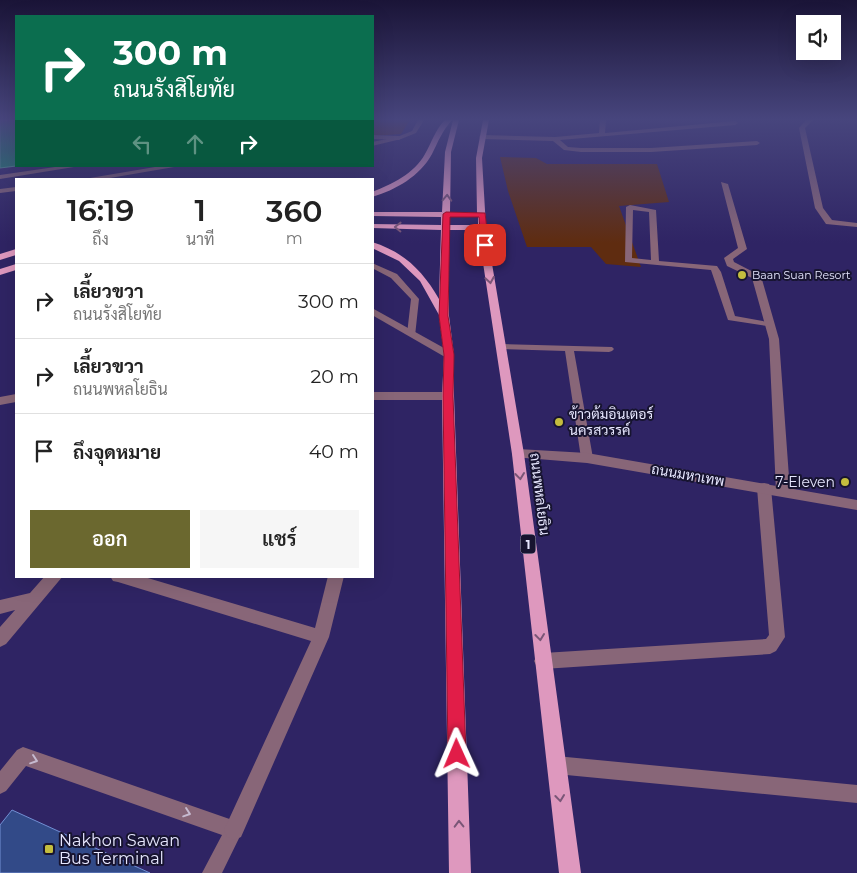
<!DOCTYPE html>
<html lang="th">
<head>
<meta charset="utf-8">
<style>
  body { margin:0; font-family:Montserrat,Sarabun,sans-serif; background:#f6f6f6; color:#222; height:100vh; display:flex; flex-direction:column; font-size:19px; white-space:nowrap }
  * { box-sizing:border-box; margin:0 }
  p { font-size:16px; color:#767676 }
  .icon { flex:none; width:28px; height:28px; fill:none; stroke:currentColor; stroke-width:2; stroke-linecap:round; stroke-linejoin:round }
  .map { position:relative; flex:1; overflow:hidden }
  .details { position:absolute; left:15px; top:178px; width:359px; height:400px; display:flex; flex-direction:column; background:#fff; border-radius:0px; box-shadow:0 5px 20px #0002 }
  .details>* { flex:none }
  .banner { position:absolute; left:15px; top:15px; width:359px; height:152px; border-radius:0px; box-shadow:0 5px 20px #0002; background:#0b6e4f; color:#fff; overflow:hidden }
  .controls { position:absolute; left:796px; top:15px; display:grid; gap:10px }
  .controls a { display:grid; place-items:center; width:45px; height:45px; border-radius:0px; background:#fff; box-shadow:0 5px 20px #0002; font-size:25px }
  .pin { position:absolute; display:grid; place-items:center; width:42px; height:42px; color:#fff; margin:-21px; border-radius:10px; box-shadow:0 2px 8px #0006 }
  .me { position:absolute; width:55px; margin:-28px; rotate:359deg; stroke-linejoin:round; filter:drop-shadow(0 0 4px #0008) }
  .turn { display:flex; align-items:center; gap:18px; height:105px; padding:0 15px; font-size:22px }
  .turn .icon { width:65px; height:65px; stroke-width:2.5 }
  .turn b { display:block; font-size:35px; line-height:42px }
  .lanes { display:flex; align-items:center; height:48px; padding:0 15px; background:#0003; justify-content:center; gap:25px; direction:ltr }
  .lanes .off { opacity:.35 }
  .eta { display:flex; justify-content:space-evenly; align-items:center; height:85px; text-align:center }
  .eta b { font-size:30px; font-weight:600; line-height:35px }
  .button { display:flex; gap:10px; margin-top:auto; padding:10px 15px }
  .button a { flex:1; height:58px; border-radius:0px; background:#6b682f; color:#fff; font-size:20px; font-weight:600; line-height:58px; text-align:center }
  .button a+a { background:#f6f6f6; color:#222 }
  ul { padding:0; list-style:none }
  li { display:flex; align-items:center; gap:15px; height:75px; padding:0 15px; border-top:1px solid #e0e0e0 }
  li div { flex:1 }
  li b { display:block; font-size:19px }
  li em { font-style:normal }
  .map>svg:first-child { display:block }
  .green { fill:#5f2c10 }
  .water { fill:#148b67; stroke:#53a795 }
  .building { fill:#324a88; stroke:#728fd3 }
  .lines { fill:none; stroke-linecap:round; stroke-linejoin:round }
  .service { fill:#886678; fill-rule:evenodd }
  .minor { fill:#886678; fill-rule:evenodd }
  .tertiary { fill:#886678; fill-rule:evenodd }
  .primary { fill:#de98be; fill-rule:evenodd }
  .oneway { stroke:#7a5677 }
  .oneway2 { stroke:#c6bad0 }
  .route { fill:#e11d48; stroke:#92132f }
  .poi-dot { fill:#c4bd3e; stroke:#171430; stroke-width:2 }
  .labels { text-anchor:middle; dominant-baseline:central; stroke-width:4; stroke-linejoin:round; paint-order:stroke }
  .far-poi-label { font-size:11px; fill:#e7e7ff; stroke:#171430; text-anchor:start }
  .shield { fill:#171430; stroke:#a9a8c1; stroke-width:1 }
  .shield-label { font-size:12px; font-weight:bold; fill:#e7e7ff }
  .poi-label { font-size:14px; fill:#e7e7ff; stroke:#171430; text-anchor:start }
  .street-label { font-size:14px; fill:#e7e7ff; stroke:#171430 }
  .near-poi-label { font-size:16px; fill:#e7e7ff; stroke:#171430; text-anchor:start }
</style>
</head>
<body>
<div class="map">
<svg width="857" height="873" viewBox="0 0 857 873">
  <rect width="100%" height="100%" fill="#2f2464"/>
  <g class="green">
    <path d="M373,120H410L401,134L373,136Z"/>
    <path d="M500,157L536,158L547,164H657L669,202L619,206L641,267L606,264L591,247H527L508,191Z"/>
  </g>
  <path class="water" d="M0,120H16V166L0,168Z"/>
  <path class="building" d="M12,810L150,873H0V825Z"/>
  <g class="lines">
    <g class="service">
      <path d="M372,135L399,136L402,138L399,140L372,139Z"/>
      <path d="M62,166H80L0,179V175Z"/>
      <path d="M630,205L656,210L659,261L717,266L721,272L735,316L773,323V327L728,320L711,270L625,262L626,207ZM633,210L649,212L651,260L632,258Z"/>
      <path d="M372,263L397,274L419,299L415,336L412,337L407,334L411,299L391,278L372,268Z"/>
      <path d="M501,344L612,347L614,349L612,351L609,352L574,351L593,458L591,461H583L581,458L565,351L498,349V345Z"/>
      <path d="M23,747L241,823L243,830L222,873H202L222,835L26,766L6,791L0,794V771L17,750Z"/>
      <path d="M556,756L857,785V803L556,774L550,771L547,765L550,759Z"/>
    </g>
    <g class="minor">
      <path d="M418,120H424L416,133L401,139L372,146V142L397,137L412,131Z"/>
      <path d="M600,120H606L605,133L735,121L738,123L735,125L560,140L568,147L581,148H651L757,141L760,143L757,145L651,152H581L564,150L553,141L482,139L479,137L482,135L555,137L599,133Z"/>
      <path d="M806,120H813L805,128L823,208L832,220L857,223V227L826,224L815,208L799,128Z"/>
      <path d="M161,166H180L104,179H84Z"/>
      <path d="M721,182L728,184L747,249L733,259L734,262L761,276L779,339L790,491L788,495H778L776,491L769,339L752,278L727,266L724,258L738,248Z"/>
      <path d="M16,187V191L0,193V189Z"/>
      <path d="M372,308L453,353L454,355L453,357H445L372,315Z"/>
      <path d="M372,392H448L454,396L448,400H372Z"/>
      <path d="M16,394V402L0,405V397Z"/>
      <path d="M764,483L769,484L771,488L785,637L776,651L770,654L543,669L537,667L534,661L537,655L543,653L766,639L769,635L757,488L759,484Z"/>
      <path d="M45,576H63L6,644L0,647V627L15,610L0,614V600L30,593Z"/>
      <path d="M110,576H141L315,628L328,576H344L329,637L241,837L234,840L227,837L224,830L311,641L118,582L113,581Z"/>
    </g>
    <path class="tertiary" d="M518,449L587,453L857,500V510L587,463L513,457L512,454L513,451Z"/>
    <g class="primary">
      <path d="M445,120H452C442,131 438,142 432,154C420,176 396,190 372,197V192C392,184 414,174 425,154C432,142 435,130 445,120Z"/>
      <path d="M453,120H459L451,152L450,212L477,213L476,158L483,120H489L482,158L486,228L524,454L581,873H559L512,454L478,230H449V316L454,355V396L471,873H449L442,396L444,355L439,315L420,281L399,261L372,248V242C404,252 423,271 439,299L441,230L372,228V224L441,225V217L372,216V212H442L445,152ZM449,217H478V225H449Z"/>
      <path d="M16,249V255L0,260V254Z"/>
      <path d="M16,264V270L0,275V269Z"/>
    </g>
  </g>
  <defs><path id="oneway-chevron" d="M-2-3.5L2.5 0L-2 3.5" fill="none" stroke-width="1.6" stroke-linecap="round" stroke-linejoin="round" transform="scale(1.25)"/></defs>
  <g class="oneway">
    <use href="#oneway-chevron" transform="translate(447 198) rotate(-88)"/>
    <use href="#oneway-chevron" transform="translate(398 227) rotate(-179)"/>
    <use href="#oneway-chevron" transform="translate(490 280) rotate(81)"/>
    <use href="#oneway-chevron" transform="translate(520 476) rotate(83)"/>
    <use href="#oneway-chevron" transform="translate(540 637) rotate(83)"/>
    <use href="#oneway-chevron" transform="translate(560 798) rotate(83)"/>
    <use href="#oneway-chevron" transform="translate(459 824) rotate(-91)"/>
  </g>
  <g class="oneway2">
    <use href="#oneway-chevron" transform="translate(34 760) rotate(19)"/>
    <use href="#oneway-chevron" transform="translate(187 813) rotate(19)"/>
  </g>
  <linearGradient id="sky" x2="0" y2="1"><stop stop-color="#1a1437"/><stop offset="0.49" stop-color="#47457d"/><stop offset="1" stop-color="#47457d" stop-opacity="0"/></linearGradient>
  <rect width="857" height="243" fill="url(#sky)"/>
  <path class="route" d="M446,212L485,213L489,245L485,247L481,245L479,217H450L448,316L454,355L453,396L466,754L463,760L457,762L451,760L448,754L443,396L444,355L439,316L443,214Z"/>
  <g class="poi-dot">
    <circle cx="742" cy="275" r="5"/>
    <circle cx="559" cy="422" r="5"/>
    <circle cx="845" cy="482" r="5"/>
    <rect x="44" y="844" width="10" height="10" rx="2.5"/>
  </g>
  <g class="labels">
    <g class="far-poi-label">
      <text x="752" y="275">Baan Suan Resort</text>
    </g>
    <rect class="shield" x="520.5" y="534.5" width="15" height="19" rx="4"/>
    <g class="shield-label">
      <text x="528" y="544">1</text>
    </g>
    <g class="poi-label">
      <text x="569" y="414">ข้าวต้มอินเตอร์<tspan x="569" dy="16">นครสวรรค์</tspan></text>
      <text x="835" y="482" text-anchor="end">7-Eleven</text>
    </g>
    <g class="street-label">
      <text transform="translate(688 475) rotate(10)">ถนนมหาเทพ</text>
      <text transform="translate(540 494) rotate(83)">ถนนพหลโยธิน</text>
    </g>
    <g class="near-poi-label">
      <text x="59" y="840">Nakhon Sawan<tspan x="59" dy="18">Bus Terminal</tspan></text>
    </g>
  </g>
</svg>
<div class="controls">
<a><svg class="icon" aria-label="sound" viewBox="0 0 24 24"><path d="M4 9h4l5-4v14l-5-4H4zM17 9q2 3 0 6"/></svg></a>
</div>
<div class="pin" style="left:485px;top:245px;background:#d93025"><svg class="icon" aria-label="arrive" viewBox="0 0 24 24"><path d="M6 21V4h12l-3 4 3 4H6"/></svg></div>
<svg class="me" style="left:457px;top:754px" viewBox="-20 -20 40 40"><path d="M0-17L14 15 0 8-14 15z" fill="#e11d48" stroke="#fff" stroke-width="4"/></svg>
<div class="banner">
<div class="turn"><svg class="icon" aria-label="right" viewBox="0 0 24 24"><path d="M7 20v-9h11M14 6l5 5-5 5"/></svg><div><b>300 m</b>ถนนรังสิโยทัย</div></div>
<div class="lanes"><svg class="icon off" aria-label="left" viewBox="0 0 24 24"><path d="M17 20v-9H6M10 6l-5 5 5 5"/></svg><svg class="icon off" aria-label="ahead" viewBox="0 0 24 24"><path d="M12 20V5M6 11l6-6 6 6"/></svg><svg class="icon" aria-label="right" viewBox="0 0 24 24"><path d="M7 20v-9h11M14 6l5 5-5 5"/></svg></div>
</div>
<section class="details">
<div class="eta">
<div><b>16:19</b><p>ถึง</p></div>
<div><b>1</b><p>นาที</p></div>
<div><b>360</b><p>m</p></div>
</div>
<ul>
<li><svg class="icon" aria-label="right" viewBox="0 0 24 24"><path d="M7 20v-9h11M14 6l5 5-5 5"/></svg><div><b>เลี้ยวขวา</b><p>ถนนรังสิโยทัย</p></div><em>300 m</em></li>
<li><svg class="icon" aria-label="right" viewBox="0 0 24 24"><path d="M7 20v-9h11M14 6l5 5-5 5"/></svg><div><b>เลี้ยวขวา</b><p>ถนนพหลโยธิน</p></div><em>20 m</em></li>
<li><svg class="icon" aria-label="arrive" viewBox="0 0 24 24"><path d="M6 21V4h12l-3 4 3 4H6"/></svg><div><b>ถึงจุดหมาย</b></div><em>40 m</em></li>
</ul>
<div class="button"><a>ออก</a><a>แชร์</a></div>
</section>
</div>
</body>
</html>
